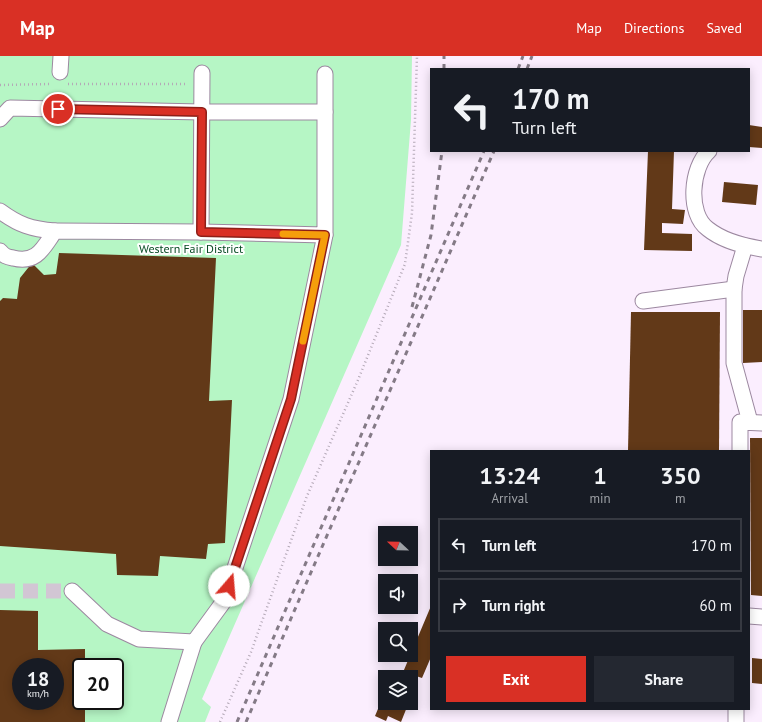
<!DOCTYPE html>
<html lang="en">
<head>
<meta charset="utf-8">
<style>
  body { margin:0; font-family:"PT Sans",sans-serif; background:#242831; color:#f1f3f6; height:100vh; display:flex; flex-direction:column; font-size:15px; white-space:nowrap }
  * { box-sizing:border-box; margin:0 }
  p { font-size:13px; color:#9ea1a6 }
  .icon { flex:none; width:22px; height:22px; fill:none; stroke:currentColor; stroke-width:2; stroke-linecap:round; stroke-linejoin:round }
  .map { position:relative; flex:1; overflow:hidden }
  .details { position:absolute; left:430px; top:394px; width:320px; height:260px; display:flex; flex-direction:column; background:#171b24; border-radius:0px; box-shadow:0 2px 10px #0003 }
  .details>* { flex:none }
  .banner { position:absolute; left:430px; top:12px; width:320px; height:84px; border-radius:0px; box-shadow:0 2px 10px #0003; background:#171b24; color:#f1f3f6; overflow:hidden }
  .needle { width:26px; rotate:292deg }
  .controls { position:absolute; left:378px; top:470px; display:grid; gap:8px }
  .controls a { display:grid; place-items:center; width:40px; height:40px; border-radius:0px; background:#171b24; box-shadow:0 2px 10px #0003; font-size:20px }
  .speed { position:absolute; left:12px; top:602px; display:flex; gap:8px; font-size:20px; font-weight:700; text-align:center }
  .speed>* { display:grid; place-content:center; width:52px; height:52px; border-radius:50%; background:#171b24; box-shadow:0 2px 10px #0003; line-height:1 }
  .speed small { font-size:10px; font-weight:400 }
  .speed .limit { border:2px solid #111; border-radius:6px; background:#fff; color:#111 }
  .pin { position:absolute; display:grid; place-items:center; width:34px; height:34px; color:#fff; margin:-17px; border:2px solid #fff; border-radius:50%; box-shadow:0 1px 4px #0007 }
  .me { position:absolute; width:44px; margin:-22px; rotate:18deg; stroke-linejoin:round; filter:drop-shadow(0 0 3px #0008) }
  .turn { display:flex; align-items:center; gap:14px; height:84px; padding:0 16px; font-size:18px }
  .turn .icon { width:52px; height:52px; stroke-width:2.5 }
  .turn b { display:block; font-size:28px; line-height:34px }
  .eta { display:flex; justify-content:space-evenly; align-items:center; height:68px; text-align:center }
  .eta b { font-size:24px; font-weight:700; line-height:28px }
  .primary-button { display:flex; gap:8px; margin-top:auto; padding:8px 16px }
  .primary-button a { flex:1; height:46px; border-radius:0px; background:#d93025; color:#fff; font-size:16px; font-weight:700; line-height:46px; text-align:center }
  .primary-button a+a { background:#242831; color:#f1f3f6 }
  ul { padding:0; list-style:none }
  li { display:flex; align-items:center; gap:12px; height:54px; margin:0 8px 6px; padding:0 8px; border:2px solid #363941; border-radius:0px }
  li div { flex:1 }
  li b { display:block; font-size:15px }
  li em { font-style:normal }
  header { display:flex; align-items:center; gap:24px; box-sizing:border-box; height:56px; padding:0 20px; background:#d93025; color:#fff }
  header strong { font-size:19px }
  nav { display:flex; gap:22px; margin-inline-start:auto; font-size:14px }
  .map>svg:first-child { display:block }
  .green { fill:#b6f6c5; fill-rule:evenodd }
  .building { fill:#623918; fill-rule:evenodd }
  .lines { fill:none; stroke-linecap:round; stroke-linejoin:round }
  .minor-tunnel { stroke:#d2c6d4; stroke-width:15; stroke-dasharray:15 8; stroke-linecap:butt }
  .minor-casing { stroke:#9c88a0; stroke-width:17 }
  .path { stroke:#b4a9b7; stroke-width:2.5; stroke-dasharray:1 3; stroke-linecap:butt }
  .minor { stroke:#fff; stroke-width:15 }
  .rail { stroke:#847a86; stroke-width:3; stroke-dasharray:5 5; stroke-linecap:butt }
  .route-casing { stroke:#8d1f18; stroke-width:10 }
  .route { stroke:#d93025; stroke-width:7 }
  .slow { stroke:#f59e0b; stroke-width:7 }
  .labels { text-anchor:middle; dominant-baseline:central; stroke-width:4; stroke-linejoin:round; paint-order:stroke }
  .park-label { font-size:12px; fill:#064b23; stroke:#fff }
</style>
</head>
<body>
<header>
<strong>Map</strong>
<nav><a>Map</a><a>Directions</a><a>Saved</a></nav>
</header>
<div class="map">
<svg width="762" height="666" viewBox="0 0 762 666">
  <rect width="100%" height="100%" fill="#fbeefe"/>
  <path class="green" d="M0,0H412L411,64L401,189L202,643L211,651L205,666H0ZM21,611H55V645H21ZM81,611H115V645H81Z"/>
  <g class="building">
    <path d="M749,69L762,71V92L749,91Z"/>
    <path d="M648,95H674L672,153L685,154L683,168L662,167V177L692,178V195L644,194Z"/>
    <path d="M724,126L758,129L756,149L722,146Z"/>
    <path d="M59,197L216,202L209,345L232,344L225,487L208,488L206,503L160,500L158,520L117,519L116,498L0,490V245L3,242L17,243L20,222L32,207L44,219L56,218Z"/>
    <path d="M743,254H762V306L743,307Z"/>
    <path d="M631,256H720L719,395H628Z"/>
    <path d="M750,382H762V540L751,539Z"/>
    <path d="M431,550V601L422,622L413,619L411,624V621H401Z"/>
    <path d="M0,554L38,555V594L85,593V611H81V645H85V666H0ZM21,611H55V645H21Z"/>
    <path d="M752,602L762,603V628L752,627Z"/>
    <path d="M383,641L385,642V647H398L407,651L401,666L388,660L386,665L375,660Z"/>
  </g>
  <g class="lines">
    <path class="minor-tunnel" d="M0,535H72"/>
    <defs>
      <g id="minor">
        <path d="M60,16L61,0"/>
        <path d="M0,63L10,52L202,56H325"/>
        <path d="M709,95C691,111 687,158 708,173C723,185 743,190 762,193"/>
        <path d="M0,155C19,169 31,173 55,175"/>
        <path d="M201,176L202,17"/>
        <path d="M745,190L736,220L734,233V307L750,366"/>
        <path d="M0,195C4,200 7,201 13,202C37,208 43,192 55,175L201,176L325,179V18"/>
        <path d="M643,245L734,233"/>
        <path d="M740,395V366L762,367"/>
        <path d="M72,535L107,568L139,583L194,586L224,545L291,343L325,179"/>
        <path d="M749,560L762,561"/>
        <path d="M169,666L194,586"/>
        <path d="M736,666V653"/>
      </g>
    </defs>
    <use href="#minor" class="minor-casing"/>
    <g class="path">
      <path d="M68,28H185"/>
      <path d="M0,29L51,28"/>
      <path d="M220,666L251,596L307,440L358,324L405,208L412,157L417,0"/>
    </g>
    <use href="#minor" class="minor"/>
    <g class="rail">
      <path d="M444,13V0"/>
      <path d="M518,13L523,0"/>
      <path d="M527,13L532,0"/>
      <path d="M412,251L431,179L442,95"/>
      <path d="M237,666L484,95"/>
      <path d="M246,666L494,95"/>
    </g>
  </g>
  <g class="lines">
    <defs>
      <path id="route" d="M58,53L202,56L201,176L325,179L291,343L229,530"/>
    </defs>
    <use href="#route" class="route-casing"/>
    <use href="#route" class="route"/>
    <path class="slow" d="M283,178L325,179L303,285"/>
  </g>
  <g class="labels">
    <g class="park-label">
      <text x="191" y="192">Western Fair District</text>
    </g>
  </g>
</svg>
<div class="controls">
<a><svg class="needle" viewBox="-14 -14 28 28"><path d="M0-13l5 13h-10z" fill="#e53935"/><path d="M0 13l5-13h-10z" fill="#9ea1a6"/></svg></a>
<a><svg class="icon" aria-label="sound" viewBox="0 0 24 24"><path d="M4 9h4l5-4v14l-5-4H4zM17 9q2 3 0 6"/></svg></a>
<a><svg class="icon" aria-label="search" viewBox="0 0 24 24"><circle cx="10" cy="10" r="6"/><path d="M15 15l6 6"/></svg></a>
<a><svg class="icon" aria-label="layers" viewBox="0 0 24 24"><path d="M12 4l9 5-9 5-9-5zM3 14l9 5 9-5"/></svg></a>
</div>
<div class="speed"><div>18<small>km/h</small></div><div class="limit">20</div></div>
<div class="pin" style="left:58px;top:53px;background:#d93025"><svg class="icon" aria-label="arrive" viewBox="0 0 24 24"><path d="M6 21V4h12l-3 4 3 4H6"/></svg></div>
<svg class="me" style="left:229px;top:530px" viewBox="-20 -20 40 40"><circle r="19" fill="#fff"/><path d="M0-13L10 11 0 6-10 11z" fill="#d93025"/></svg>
<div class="banner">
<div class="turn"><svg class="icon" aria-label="left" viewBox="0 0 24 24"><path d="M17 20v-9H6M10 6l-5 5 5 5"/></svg><div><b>170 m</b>Turn left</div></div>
</div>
<section class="details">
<div class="eta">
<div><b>13:24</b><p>Arrival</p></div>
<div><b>1</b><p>min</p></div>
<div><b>350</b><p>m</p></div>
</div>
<ul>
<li><svg class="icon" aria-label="left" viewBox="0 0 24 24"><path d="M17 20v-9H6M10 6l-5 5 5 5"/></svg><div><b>Turn left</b></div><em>170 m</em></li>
<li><svg class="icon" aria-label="right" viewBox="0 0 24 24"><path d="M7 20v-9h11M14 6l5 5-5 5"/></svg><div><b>Turn right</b></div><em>60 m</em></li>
</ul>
<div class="primary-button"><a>Exit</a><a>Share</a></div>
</section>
</div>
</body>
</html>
